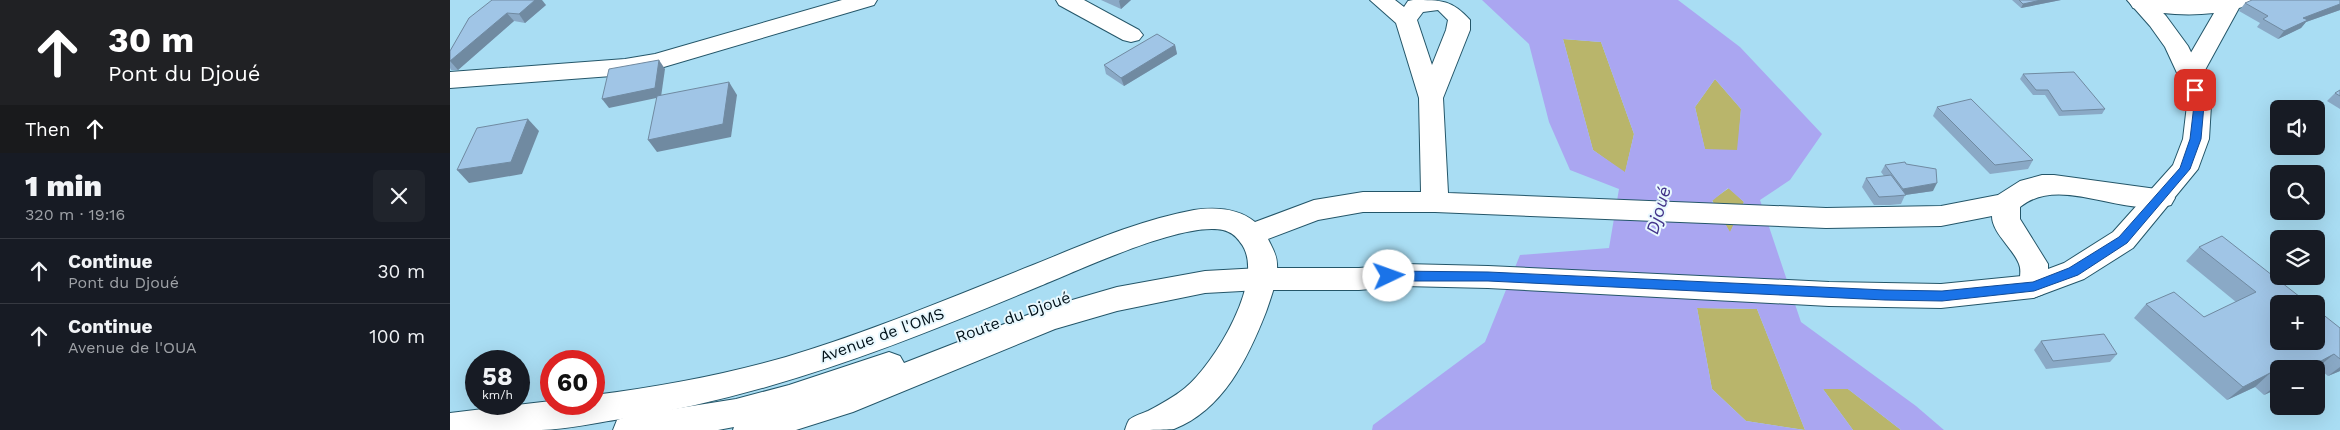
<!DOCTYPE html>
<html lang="en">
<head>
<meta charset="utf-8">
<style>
  body { margin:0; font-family:"Work Sans",sans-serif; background:#20242c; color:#f1f3f6; height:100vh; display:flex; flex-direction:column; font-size:19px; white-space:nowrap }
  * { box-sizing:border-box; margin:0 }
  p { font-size:16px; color:#9ea1a6 }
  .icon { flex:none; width:28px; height:28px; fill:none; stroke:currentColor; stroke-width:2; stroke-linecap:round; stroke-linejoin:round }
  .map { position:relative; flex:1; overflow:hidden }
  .side { display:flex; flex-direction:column; background:#171b24; width:450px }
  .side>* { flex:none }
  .top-card { background:#202124; color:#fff; overflow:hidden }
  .tools { position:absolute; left:1820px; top:100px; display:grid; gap:10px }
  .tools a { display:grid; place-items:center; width:55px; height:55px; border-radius:8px; background:#171b24; box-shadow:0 5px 20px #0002; font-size:25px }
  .speed { position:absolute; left:15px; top:350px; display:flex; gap:10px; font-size:25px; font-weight:700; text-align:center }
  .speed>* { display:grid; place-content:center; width:65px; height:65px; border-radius:50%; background:#171b24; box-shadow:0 5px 20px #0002; line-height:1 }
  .speed small { font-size:12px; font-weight:400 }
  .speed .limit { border:8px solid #d22; background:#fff; color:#111 }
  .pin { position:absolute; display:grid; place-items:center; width:42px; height:42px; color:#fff; margin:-21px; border-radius:10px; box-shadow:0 2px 8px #0006 }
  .me { position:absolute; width:55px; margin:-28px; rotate:87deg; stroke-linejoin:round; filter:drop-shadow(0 0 4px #0008) }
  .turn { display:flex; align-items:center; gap:18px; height:105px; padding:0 25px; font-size:22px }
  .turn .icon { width:65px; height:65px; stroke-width:2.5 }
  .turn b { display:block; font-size:35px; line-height:42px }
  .then { display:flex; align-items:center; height:48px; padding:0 25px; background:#0003; gap:10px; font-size:19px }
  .round { display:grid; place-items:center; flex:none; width:52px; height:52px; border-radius:8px; background:#20242c }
  .head { display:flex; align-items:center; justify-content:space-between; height:85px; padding:0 25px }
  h1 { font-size:30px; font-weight:800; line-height:38px }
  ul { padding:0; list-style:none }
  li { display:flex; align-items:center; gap:15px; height:65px; padding:0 25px; border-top:1px solid #363941 }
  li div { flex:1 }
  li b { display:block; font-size:19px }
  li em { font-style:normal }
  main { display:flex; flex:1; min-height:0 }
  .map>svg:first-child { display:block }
  .green { fill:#b9b56b }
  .water { fill:#aaa6f1; fill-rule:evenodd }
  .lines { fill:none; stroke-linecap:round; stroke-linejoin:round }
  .minor-casing { stroke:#245669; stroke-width:2 }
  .major-casing { stroke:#245669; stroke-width:2 }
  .minor { fill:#fff; fill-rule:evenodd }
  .major { fill:#fff; fill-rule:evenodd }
  .wall { fill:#8aa9c6 }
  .shaded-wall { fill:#708aa1 }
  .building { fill:#a0c5e6; stroke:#708aa1 }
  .route { fill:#1a73e8; stroke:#114b97 }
  .labels { text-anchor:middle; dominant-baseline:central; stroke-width:4; stroke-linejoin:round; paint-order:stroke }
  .street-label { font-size:16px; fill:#001018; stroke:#e8f8fe }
  .water-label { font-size:18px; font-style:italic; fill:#43348a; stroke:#e8f8fe }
</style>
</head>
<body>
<main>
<section class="side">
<div class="top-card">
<div class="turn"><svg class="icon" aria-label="ahead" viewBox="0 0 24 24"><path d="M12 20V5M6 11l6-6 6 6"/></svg><div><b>30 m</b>Pont du Djoué</div></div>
<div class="then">Then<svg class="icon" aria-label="ahead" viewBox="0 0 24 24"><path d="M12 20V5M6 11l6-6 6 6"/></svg></div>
</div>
<div class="head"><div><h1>1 min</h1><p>320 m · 19:16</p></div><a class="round"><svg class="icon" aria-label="close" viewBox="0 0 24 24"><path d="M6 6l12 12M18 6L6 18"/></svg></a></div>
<ul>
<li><svg class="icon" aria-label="ahead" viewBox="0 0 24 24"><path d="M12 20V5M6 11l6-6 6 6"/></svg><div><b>Continue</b><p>Pont du Djoué</p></div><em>30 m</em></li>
<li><svg class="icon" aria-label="ahead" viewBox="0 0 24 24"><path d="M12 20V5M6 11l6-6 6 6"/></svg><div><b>Continue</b><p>Avenue de l'OUA</p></div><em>100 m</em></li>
</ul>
</section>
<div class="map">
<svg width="1890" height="430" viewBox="0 0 1890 430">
  <rect width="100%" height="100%" fill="#a9ddf3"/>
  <g class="green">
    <path d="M1113,39L1151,42L1184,134L1175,173L1143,150Z"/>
    <path d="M1265,79L1291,109L1288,150H1255L1245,107Z"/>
    <path d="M1279,188L1294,202L1280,233L1262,200Z"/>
    <path d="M1247,308L1307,309L1355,430L1296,421L1262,389Z"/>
    <path d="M1373,389H1398L1451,430H1403Z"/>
  </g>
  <path class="water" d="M1032,0H1228L1290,47L1372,134L1340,180L1310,200L1351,322L1466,406L1494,430H1451L1398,389H1373L1403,430H1355L1307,309L1247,308L1262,389L1296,421L1354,430H922L923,425L1035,342L1070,255L1159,248L1169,189L1120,170L1099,122L1079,44ZM1113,39L1151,42L1184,134L1175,172L1143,150ZM1265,79L1291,109L1287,150L1255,149L1245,107ZM1278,188L1294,202L1280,232L1262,201Z"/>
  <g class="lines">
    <defs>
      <g id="minor">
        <path d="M392,0H427L424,5L207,69L175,75L0,88V72L175,59L205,54Z"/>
        <path d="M606,0H634L689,30L693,35L689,40L681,42L673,40L609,5Z"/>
        <path d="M920,0H945L954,7L958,1L963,0C992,0 1002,0 1020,20V30L993,98L998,193L1376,208L1491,206L1548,195L1570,181L1592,175H1604L1721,191L1725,198L1721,205C1673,219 1611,174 1570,207V219L1598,264V286L1593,294L1583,298L1573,294C1566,282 1573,274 1569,264C1563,248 1542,233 1542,216L1491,226L1376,228L985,212H913L868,220L818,239C822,247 827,255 827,264C828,280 821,297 816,312C798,358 773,410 724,429C713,430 687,430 675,430C676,427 677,423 679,420C683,416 693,413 698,411C711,404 724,397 735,388C763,366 819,276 790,242C786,236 781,232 773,230C733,221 630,270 590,286C454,343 318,397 171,419C145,423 118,429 91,430C61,430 30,430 0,430V413L101,401V404H144V395C209,387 273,375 336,357C420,332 502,297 583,265C635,244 689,220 744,210C765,207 788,208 805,222L864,200L913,192H971L969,98L946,23ZM988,10L998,20L996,30L982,65L967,20L973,12Z"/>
        <path d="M1682,0H1802L1799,5L1789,8L1749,81L1740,83L1731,81L1728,75L1764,13C1738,16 1709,14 1683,8L1680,3Z"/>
      </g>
      <path id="major" d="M1677,0H1701L1716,16L1738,46L1752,75L1761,105L1759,139L1748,169L1683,248L1634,279L1583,298L1491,308L1379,306L1038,288L954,286L909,290H810L755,293L667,311L605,329L403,412L346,430H283L284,427L268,430H163L167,420L179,416L286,399L339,385L439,352L450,356L454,363L598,307L667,287L755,271L810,268H909L954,264L1038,266L1379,282L1491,284L1582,275L1614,263L1663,232L1723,165L1733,139L1737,105L1728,75L1715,47L1700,26Z"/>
    </defs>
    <use href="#minor" class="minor-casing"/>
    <use href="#major" class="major-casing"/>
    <use href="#minor" class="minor"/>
    <use href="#major" class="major"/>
  </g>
  <g class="wall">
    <path d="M651,0H681L671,9Z"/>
    <path d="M1562,0H1611L1571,8Z"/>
    <path d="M1890,0V10L1856,22L1851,28L1828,39L1807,27L1810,23L1789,11L1795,3Z"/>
    <path d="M96,5L75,23L64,21L8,70H1L0,68V51L19,18Z"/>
    <path d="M725,45L727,54L674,86L656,74L654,65Z"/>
    <path d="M1573,74L1655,109L1652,114L1609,116L1595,95H1583L1570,79Z"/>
    <path d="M1890,90V109L1877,101L1885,93Z"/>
    <path d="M1487,107L1583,160L1578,169L1540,174L1483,116Z"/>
    <path d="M1435,165L1483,191L1455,195L1451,204L1440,205H1424L1412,187L1416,178L1434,176L1431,172Z"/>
    <path d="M1749,247L1890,328V371L1878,376L1868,368L1829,369V388L1814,395L1805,387L1777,400L1684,318L1696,304L1754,317L1786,302L1736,261Z"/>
    <path d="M1591,341L1667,354L1660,362L1596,369L1584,350Z"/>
  </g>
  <g class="shaded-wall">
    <path d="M85,0H92L96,5L75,23L69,14Z"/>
    <path d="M670,0H681L671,9L669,1Z"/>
    <path d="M1591,0H1611L1571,8L1573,4Z"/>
    <path d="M1890,4V10L1856,22L1851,28L1828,39L1834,31L1853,18Z"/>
    <path d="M57,13L64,21L8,70L0,61Z"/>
    <path d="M725,45L727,54L674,86L671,78Z"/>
    <path d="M209,60L215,69L211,97L159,108L152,99Z"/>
    <path d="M279,82L287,95L281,137L207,152L198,140Z"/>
    <path d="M78,119L89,131L72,174L19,183L7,170Z"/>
    <path d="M1487,183L1483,191L1455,195H1456L1449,196L1453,189Z"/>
    <path d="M1884,354L1866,369H1856Z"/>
    <path d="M1890,367V371L1878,376Z"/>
    <path d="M1820,373L1805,387L1777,400L1793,387Z"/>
    <path d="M1829,383V388L1814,395Z"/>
  </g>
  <g class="building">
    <path d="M42,0H85L69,14L57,13L0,61V51L19,18Z"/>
    <path d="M1569,0H1591L1573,4Z"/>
    <path d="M1802,0H1890V4L1853,18L1858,20L1834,31L1813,19L1818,16L1795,3Z"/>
    <path d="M707,34L725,45L671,78L654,65Z"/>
    <path d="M209,60L205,88L152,99L159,69Z"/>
    <path d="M1624,72L1655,109L1612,111L1598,90H1586L1573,74Z"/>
    <path d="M279,82L273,124L198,140L207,96Z"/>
    <path d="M1890,90V96L1885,93Z"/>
    <path d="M1521,99L1583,160L1545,165L1487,107Z"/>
    <path d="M78,119L61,162L7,170L27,128Z"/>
    <path d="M1455,162L1456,164L1486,169L1487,183L1453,189L1435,165Z"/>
    <path d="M1441,175L1456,195L1445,196L1429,197L1416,178Z"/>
    <path d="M1772,236L1859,304H1829V341H1866V309L1890,328V359L1884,354L1856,369H1829V380L1820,373L1793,387L1696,304L1724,292L1754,317L1806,292L1749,247Z"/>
    <path d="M1654,334L1667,354L1603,361L1591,341Z"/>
  </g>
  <path class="route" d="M1745,86L1750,90L1754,105L1751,139L1740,169L1677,243L1628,275L1584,291L1492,301L1435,300L1038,281H939L933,276L939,271L1038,272L1435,290L1492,291L1583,282L1619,268L1669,237L1730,168L1740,139L1744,105L1740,90Z"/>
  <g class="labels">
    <g class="street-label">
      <text transform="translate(563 317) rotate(-20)">Route du Djoué</text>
      <text transform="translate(432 335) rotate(-20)">Avenue de l'OMS</text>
    </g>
    <g class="water-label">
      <text transform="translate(1208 210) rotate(-74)">Djoué</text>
    </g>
  </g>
</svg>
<div class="tools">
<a><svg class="icon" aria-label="sound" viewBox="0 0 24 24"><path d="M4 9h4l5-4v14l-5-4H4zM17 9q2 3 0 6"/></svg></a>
<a><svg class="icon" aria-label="search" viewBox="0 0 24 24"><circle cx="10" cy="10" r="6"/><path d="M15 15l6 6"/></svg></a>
<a><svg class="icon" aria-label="layers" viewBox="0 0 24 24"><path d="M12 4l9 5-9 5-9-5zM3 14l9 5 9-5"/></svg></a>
<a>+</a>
<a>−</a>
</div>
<div class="speed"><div>58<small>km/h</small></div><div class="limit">60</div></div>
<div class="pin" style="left:1745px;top:90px;background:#d93025"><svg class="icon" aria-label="arrive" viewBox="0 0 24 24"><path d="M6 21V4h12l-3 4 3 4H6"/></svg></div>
<svg class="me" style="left:939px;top:276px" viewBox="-20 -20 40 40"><circle r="19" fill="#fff"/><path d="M0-13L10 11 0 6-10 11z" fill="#1a73e8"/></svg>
</div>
</main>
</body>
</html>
